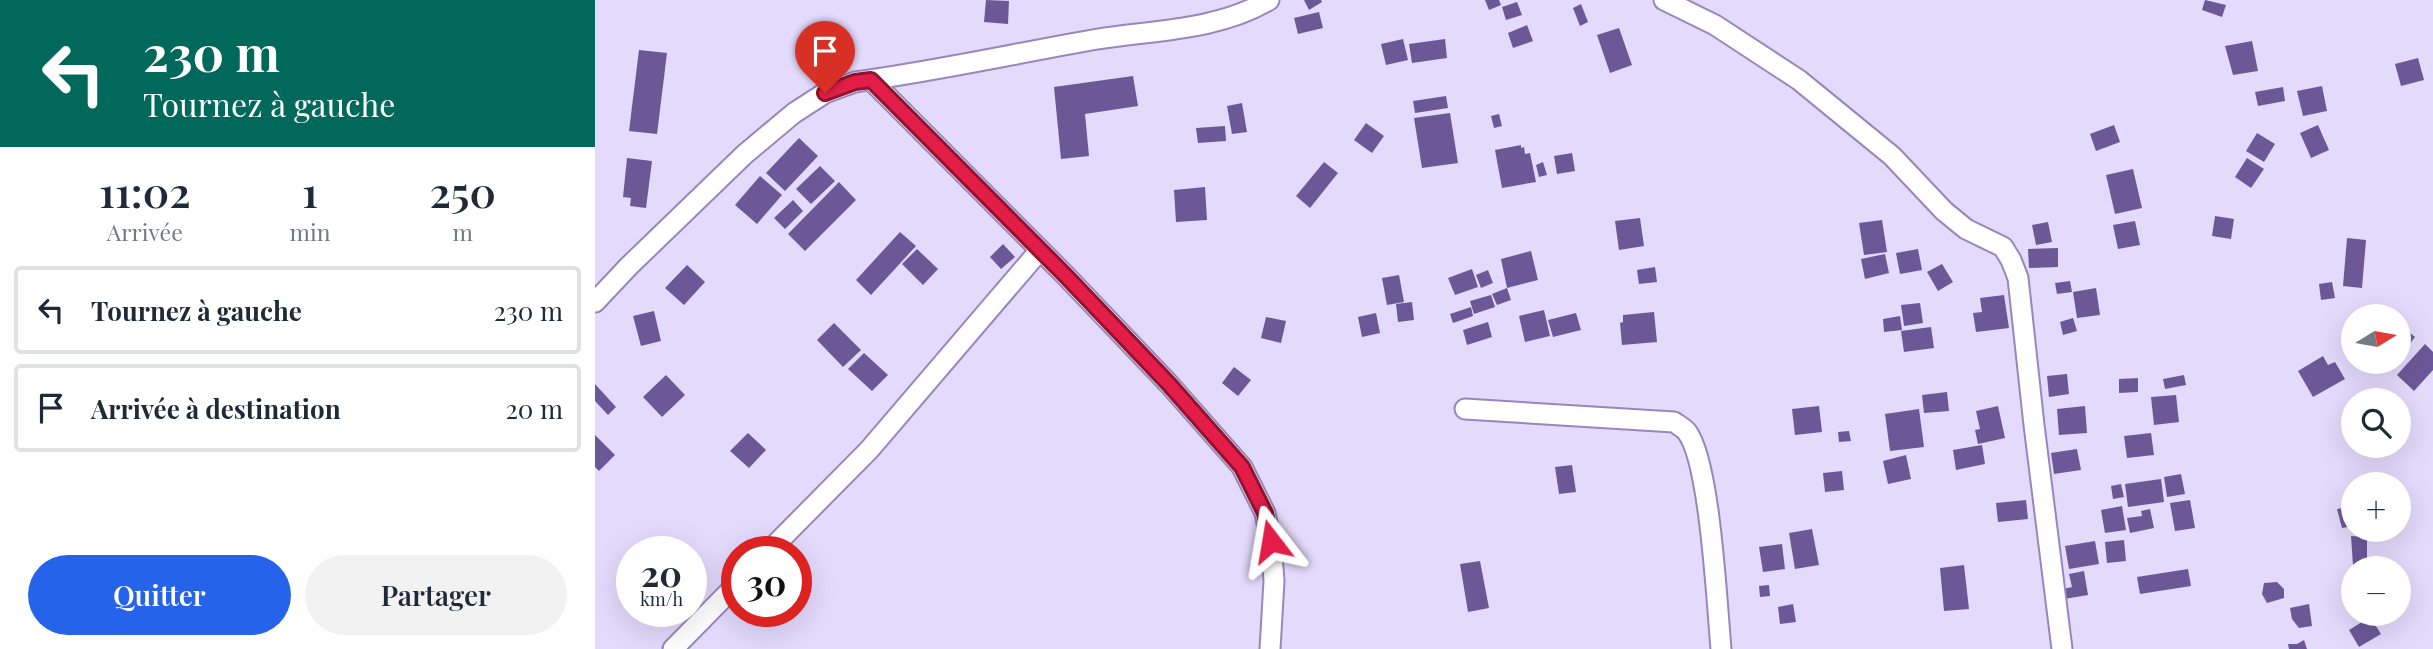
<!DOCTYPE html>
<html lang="fr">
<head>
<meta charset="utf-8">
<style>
  body { margin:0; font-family:"Playfair Display",serif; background:#f2f2f3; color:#1f2937; height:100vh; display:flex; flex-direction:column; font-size:26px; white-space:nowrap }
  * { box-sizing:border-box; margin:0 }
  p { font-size:23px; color:#747a83 }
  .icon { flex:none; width:38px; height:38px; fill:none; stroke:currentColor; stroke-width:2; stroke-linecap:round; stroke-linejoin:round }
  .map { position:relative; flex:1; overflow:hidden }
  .drawer { display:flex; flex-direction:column; background:#fff; width:595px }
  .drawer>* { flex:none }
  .guide { background:#00695c; color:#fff; overflow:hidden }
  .needle { width:46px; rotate:79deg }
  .controls { position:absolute; left:1746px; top:304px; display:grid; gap:14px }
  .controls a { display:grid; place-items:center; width:70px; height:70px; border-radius:50%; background:#fff; box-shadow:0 7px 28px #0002; font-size:35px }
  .speed { position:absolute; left:21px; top:536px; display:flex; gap:14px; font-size:35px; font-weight:700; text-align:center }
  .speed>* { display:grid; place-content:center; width:91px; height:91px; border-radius:50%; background:#fff; box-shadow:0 7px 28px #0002; line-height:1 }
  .speed small { font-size:18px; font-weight:400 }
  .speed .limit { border:10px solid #d22; background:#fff; color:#111 }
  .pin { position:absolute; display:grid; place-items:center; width:60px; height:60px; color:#fff; margin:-72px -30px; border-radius:50% 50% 50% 0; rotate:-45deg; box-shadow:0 0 7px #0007 }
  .pin .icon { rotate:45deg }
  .me { position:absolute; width:77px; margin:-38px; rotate:346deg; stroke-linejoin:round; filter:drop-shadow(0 0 5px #0008) }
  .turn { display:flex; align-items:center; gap:24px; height:147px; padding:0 28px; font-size:32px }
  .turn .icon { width:91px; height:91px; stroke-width:2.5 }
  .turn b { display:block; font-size:49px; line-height:60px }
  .eta { display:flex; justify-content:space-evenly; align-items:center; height:119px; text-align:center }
  .eta b { font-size:42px; font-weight:600; line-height:49px }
  .cta { display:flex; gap:14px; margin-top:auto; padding:14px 28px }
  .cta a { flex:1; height:80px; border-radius:42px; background:#2563eb; color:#fff; font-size:28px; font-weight:600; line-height:80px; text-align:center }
  .cta a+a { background:#f2f2f3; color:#1f2937 }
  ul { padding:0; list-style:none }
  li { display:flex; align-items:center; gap:21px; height:88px; margin:0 14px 10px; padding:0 14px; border:4px solid #e0e1e3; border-radius:7px }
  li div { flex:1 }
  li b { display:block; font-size:26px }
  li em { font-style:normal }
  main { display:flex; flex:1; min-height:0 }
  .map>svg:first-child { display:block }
  .building { fill:#6d5897 }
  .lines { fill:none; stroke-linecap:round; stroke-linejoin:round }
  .street-casing { stroke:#9787bc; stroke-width:23 }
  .street { stroke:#fff; stroke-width:19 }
  .route-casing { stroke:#92132f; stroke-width:18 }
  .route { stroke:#e11d48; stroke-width:12 }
</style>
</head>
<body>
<main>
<section class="drawer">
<div class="guide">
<div class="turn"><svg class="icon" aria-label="left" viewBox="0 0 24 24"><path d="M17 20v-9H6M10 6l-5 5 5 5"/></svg><div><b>230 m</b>Tournez à gauche</div></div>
</div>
<div class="eta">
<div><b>11:02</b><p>Arrivée</p></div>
<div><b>1</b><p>min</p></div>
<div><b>250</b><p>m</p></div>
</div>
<ul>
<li><svg class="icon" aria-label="left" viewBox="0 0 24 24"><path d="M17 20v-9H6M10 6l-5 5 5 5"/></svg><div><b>Tournez à gauche</b></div><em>230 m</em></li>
<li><svg class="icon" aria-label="arrive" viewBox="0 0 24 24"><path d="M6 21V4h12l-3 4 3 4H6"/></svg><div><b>Arrivée à destination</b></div><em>20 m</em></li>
</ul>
<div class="cta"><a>Quitter</a><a>Partager</a></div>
</section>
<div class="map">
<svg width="1838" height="649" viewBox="0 0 1838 649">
  <rect width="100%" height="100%" fill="#e3dafc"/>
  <g class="building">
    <path d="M391,0L414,1L413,24L389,22Z"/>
    <path d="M709,0H726L727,2L714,10Z"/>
    <path d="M890,0H904L906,5L894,10Z"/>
    <path d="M1610,0L1631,5L1627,17L1607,10Z"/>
    <path d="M922,2L927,15L911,20L907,7Z"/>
    <path d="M986,4L993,22L985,26L978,8Z"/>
    <path d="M724,12L728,28L703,34L699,18Z"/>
    <path d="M932,25L938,41L918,48L913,33Z"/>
    <path d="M1024,28L1037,65L1015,73L1002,35Z"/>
    <path d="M808,39L813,60L791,65L786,44Z"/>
    <path d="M850,39L852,58L817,63L814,44Z"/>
    <path d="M1657,41L1663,71L1638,75L1630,46Z"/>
    <path d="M44,50L72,53L62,134L34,131Z"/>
    <path d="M1823,58L1829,80L1806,86L1800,64Z"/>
    <path d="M538,76L543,106L490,114L494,156L466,159L459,87Z"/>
    <path d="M1727,86L1732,111L1708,116L1702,91Z"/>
    <path d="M1688,87L1690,101L1663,106L1660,92Z"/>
    <path d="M851,96L853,108L820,113L818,101Z"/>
    <path d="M647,103L652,132L637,134L632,106Z"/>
    <path d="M855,113L863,163L827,168L819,118Z"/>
    <path d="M904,114L907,126L899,128L896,116Z"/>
    <path d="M771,123L789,136L777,153L759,140Z"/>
    <path d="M1519,125L1525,142L1501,151L1495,134Z"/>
    <path d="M1723,125L1734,150L1716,158L1705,133Z"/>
    <path d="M630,126L631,141L603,143L601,128Z"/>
    <path d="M1662,133L1680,144L1669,162L1651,151Z"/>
    <path d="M204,138L223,156L190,191L171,173Z"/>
    <path d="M926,145V148L929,147L930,154L935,153L941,182L907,188L900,150Z"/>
    <path d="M977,153L980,171L962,174L959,156Z"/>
    <path d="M32,158L57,161L51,208L35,206L36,198L28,197Z"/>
    <path d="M1652,158L1669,169L1656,188L1640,177Z"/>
    <path d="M729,162L743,173L715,208L701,196Z"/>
    <path d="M948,162L952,175L944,177L941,165Z"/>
    <path d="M225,166L240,181L216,204L201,189Z"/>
    <path d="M1538,169L1547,208L1520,214L1511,175Z"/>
    <path d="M165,176L187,195L162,224L140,205Z"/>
    <path d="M244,182L261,200L210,251L193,234Z"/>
    <path d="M610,187L612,220L581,222L579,190Z"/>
    <path d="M198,200L208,211L190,229L179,218Z"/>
    <path d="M1620,216L1639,219L1636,239L1617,236Z"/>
    <path d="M1045,218L1049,246L1024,250L1020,221Z"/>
    <path d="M1287,220L1292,252L1269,255L1264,223Z"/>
    <path d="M1540,221L1545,245L1523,249L1518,225Z"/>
    <path d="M1453,222L1457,242L1441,245L1437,225Z"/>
    <path d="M305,232L321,246L276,295L261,280Z"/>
    <path d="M1752,238L1771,240L1767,288L1748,286Z"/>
    <path d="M408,244L420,257L406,269L395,257Z"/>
    <path d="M1463,248V267L1434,268L1433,249Z"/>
    <path d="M322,249L343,269L328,285L307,264Z"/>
    <path d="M1323,249L1327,270L1305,274L1301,253Z"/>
    <path d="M936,251L943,280L912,288L906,259Z"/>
    <path d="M1290,254L1294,273L1270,279L1266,259Z"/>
    <path d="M1347,264L1358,282L1343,291L1332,272Z"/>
    <path d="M92,265L110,282L89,305L70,288Z"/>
    <path d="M1060,267L1062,282L1044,284L1042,270Z"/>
    <path d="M877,269L883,287L860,295L853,278Z"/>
    <path d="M893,270L898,283L886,288L881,275Z"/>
    <path d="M804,275L809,302L792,305L787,278Z"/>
    <path d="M1475,281L1477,292L1462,294L1460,283Z"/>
    <path d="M1737,282L1740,298L1726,300L1724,284Z"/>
    <path d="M912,288L916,300L902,305L897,294Z"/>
    <path d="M1501,288L1505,315L1482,318L1478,292Z"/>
    <path d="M896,295L900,307L879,314L875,301Z"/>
    <path d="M1409,295L1414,328L1381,332L1378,313L1387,312L1385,298Z"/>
    <path d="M817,302L819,320L803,322L801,304Z"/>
    <path d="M1325,303L1328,323L1309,326L1306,305Z"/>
    <path d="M876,307L878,316L858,323L855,314Z"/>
    <path d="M949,310L955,336L930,342L924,316Z"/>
    <path d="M59,311L66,341L46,346L38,316Z"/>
    <path d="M1059,312L1062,342L1027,345L1025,323L1028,322V315Z"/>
    <path d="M781,313L785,333L767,337L763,317Z"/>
    <path d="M981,313L986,330L958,337L953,320Z"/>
    <path d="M1305,316L1307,330L1289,332L1288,319Z"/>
    <path d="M671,317L691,321L686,343L666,338Z"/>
    <path d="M1478,318L1482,331L1468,335L1465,322Z"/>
    <path d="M893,322L897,337L872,345L868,330Z"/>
    <path d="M239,323L266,350L248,367L222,340Z"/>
    <path d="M1336,327L1339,348L1309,352L1306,331Z"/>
    <path d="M1809,328L1820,337L1810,350L1804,345V334Z"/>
    <path d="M1830,344L1838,352V370L1819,391L1802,375Z"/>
    <path d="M269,353L293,375L277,391L253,369Z"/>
    <path d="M1728,356L1733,365L1740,362L1750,379L1718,397L1703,371Z"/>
    <path d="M639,367L656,380L643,396L627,383Z"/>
    <path d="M1472,374L1474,394L1454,397L1452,376Z"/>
    <path d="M71,375L90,395L67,417L48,397Z"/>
    <path d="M1589,375L1591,385L1570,389L1568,379Z"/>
    <path d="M1543,378V392L1524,393V379Z"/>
    <path d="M0,384L21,407L13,415L0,401Z"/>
    <path d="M1352,392L1354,411L1329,413L1327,395Z"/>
    <path d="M1581,395L1584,422L1559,425L1556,397Z"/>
    <path d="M1224,406L1227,432L1200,435L1197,409Z"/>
    <path d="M1403,406L1410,438L1383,444L1380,430L1385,429L1381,411Z"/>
    <path d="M1490,406L1492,433L1464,435L1462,409Z"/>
    <path d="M1324,409L1329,447L1295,451L1290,414Z"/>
    <path d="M1254,431L1256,441L1244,442L1243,432Z"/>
    <path d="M153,433L171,450L154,468L135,451Z"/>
    <path d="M1556,433L1559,455L1532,458L1529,436Z"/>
    <path d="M0,435L20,455L4,471L0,467Z"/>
    <path d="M1387,445L1390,464L1361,470L1358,450Z"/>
    <path d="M1482,449L1486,470L1459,474L1456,453Z"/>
    <path d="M1311,455L1316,479L1293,484L1288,461Z"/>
    <path d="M977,465L981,492L964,494L960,467Z"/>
    <path d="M1247,471L1249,490L1230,492L1228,473Z"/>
    <path d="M1586,474L1590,494L1572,497L1569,477Z"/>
    <path d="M1566,479L1569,502L1533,507L1530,484Z"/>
    <path d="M1526,484L1529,497L1518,499L1516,486Z"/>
    <path d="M1431,500L1433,519L1403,522L1401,503Z"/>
    <path d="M1595,500L1600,528L1580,531L1575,503Z"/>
    <path d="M1759,501V526L1747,528L1742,509L1753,507Z"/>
    <path d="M1527,506L1531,530L1510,533L1506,510Z"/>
    <path d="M1555,509L1559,528L1535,533L1532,518L1547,516L1546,511Z"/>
    <path d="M1217,529L1224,565L1200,569L1194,533Z"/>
    <path d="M1756,536L1772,537V562L1758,565Z"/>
    <path d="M1529,540L1531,561L1512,563L1510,542Z"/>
    <path d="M1500,541L1504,564L1474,569L1470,546Z"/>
    <path d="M1187,544L1190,569L1168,572L1164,547Z"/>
    <path d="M885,561L894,608L873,612L865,564Z"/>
    <path d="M1369,565L1374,609L1349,611L1345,568Z"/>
    <path d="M1593,569L1596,586L1545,594L1542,577Z"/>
    <path d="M1489,571L1493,595L1469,599L1468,589L1477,587L1474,574Z"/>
    <path d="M1682,582L1689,589V598L1672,603L1667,594L1669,583Z"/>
    <path d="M1174,585L1175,596L1165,597L1164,586Z"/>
    <path d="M1759,596V613L1755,614L1752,597Z"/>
    <path d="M1198,604L1201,622L1185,624L1183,607Z"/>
    <path d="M1714,604L1717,626L1704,628L1697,619L1695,608Z"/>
    <path d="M1775,617L1786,634L1764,647L1754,630Z"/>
    <path d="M1709,640L1712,649H1694L1693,644H1702Z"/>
  </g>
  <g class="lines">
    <defs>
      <g id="street">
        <path d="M1069,0L1120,25L1204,80L1297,156L1349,211L1371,229L1408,247L1416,260L1423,278L1439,425L1467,649"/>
        <path d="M276,80L471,276L573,383L647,467L670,513L676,541L679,581L675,649"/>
        <path d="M0,302L34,266L150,154L199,113L230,93L260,82C342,71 422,53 503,39C560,30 624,30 674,0"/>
        <path d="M870,409L1079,422C1083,425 1089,428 1092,432C1115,462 1122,605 1126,649"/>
        <path d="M174,551L274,450L445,250"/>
        <path d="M78,649L142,584"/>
      </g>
    </defs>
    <use href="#street" class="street-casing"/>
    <use href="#street" class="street"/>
  </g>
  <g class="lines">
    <defs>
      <path id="route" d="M230,93L260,82L276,80L471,276L573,383L647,467L670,513L676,541"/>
    </defs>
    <use href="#route" class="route-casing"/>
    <use href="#route" class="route"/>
  </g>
</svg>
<div class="controls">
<a><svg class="needle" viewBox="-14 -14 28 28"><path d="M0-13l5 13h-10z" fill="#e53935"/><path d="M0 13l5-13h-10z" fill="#747a83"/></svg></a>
<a><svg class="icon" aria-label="search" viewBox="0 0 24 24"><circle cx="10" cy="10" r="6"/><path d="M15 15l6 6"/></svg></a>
<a>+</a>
<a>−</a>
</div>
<div class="speed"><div>20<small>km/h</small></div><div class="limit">30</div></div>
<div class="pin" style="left:230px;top:93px;background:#d93025"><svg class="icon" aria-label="arrive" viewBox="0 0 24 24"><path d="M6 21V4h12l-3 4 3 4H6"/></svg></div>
<svg class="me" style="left:676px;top:541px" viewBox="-20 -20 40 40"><path d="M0-17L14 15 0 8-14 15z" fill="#e11d48" stroke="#fff" stroke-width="4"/></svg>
</div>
</main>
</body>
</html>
